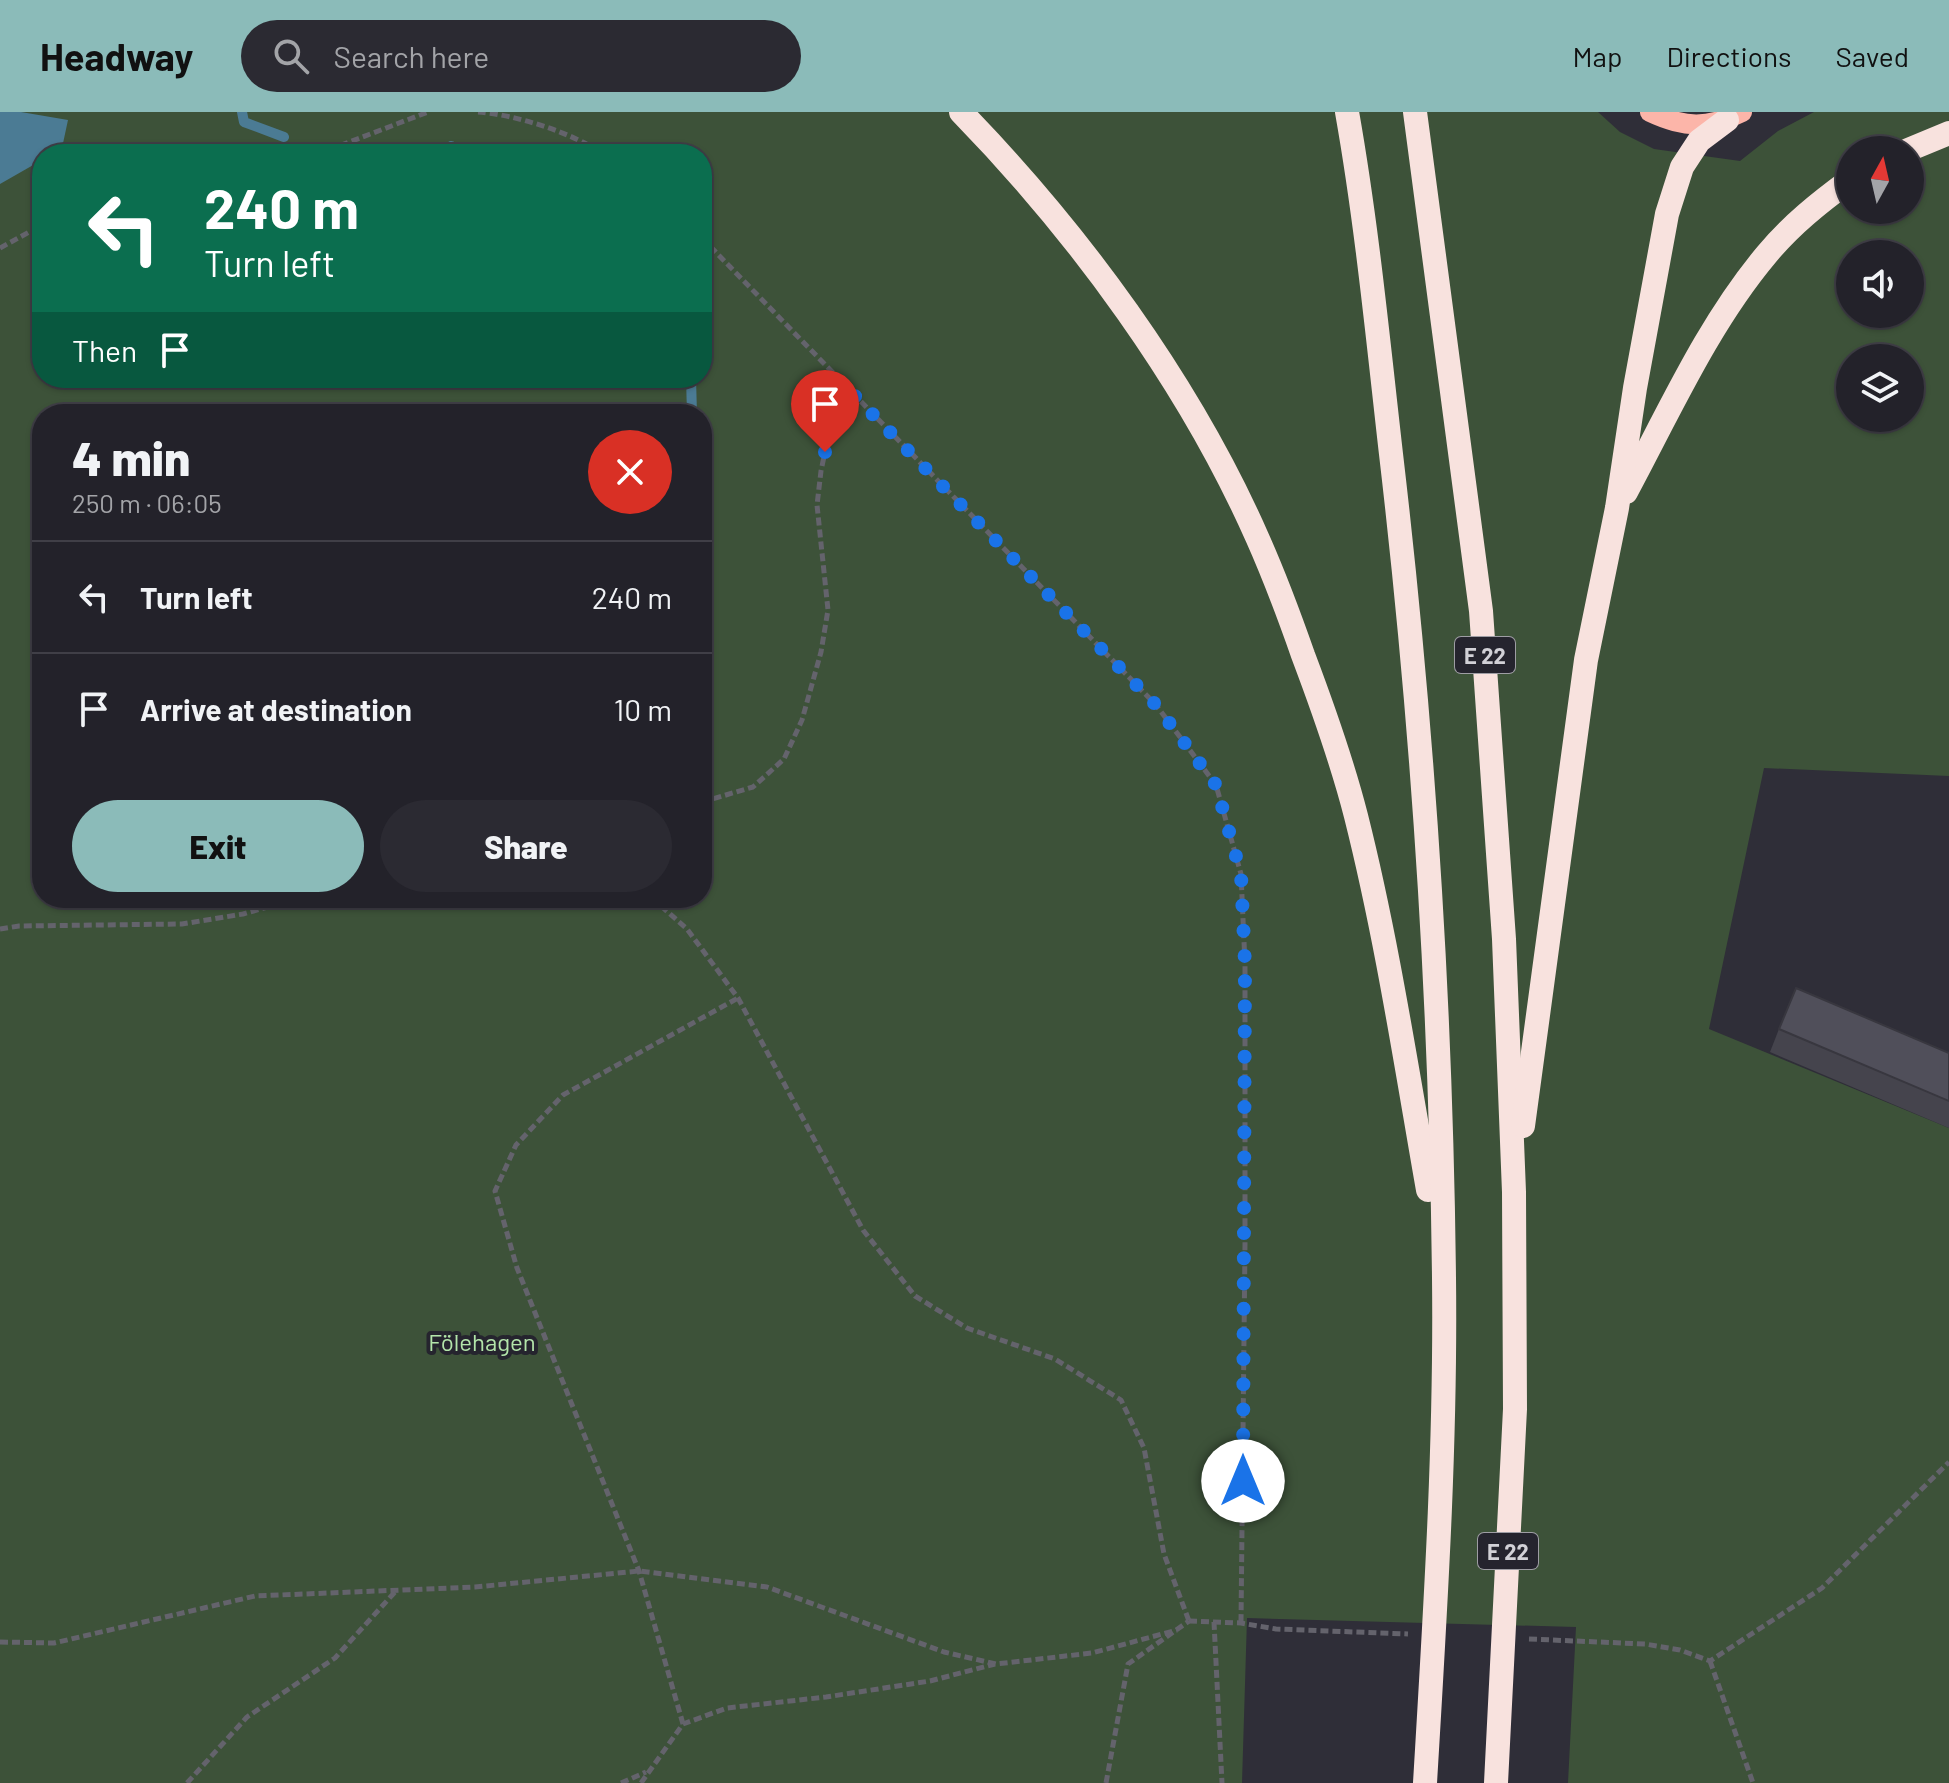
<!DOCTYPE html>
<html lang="en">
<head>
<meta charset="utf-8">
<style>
  body { margin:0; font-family:Barlow,sans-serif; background:#2b2a32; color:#f1f3f6; height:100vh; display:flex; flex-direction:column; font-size:30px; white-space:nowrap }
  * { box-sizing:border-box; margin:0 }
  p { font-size:26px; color:#a3a4a8 }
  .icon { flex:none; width:44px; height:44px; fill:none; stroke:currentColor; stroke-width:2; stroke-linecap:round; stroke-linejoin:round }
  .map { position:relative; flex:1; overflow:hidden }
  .side { position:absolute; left:32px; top:292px; width:680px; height:504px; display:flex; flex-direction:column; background:#23222a; border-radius:32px; box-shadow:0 2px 6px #0004,0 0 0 2px #403f47 }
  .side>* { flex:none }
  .hud { position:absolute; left:32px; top:32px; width:680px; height:244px; border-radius:32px; box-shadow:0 2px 6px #0004,0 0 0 2px #403f47; background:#0b6e4f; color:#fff; overflow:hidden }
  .needle { width:52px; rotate:8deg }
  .buttons { position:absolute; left:1836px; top:24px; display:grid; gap:16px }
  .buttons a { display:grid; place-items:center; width:88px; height:88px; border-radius:50%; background:#23222a; box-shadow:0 2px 6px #0004,0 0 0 2px #403f47; font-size:40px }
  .pin { position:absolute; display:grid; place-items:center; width:68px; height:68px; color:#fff; margin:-82px -34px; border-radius:50% 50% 50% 0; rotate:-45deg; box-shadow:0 0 8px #0007 }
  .pin .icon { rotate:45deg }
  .me { position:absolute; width:88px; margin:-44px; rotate:0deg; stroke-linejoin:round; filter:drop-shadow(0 0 6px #0008) }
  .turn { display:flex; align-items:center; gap:28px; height:168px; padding:0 40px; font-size:36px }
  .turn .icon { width:104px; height:104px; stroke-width:2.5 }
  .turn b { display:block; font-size:56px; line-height:68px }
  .then { display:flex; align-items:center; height:76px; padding:0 40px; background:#0003; gap:16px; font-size:30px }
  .round { display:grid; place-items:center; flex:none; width:84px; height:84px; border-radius:42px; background:#2b2a32 }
  .summary { display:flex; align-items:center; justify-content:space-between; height:136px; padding:0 40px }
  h1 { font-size:48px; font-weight:800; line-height:60px }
  .button { display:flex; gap:16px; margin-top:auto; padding:16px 40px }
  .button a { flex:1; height:92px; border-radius:48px; background:#8bbbb9; color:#111; font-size:32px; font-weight:800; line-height:92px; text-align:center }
  .button a+a { background:#2b2a32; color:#f1f3f6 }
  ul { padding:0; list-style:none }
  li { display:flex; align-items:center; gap:24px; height:112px; padding:0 40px; border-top:2px solid #403f47 }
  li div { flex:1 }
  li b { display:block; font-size:30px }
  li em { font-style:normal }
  header { display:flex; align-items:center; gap:48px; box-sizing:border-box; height:112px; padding:0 40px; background:#8bbbb9; color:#111 }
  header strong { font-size:38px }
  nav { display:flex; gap:44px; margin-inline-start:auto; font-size:28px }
  .search { width:560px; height:72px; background:#2b2a32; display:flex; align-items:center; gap:20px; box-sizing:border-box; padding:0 28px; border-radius:44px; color:#a3a4a8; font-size:30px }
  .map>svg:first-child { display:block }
  .green { fill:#3d5239; fill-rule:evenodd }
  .water { fill:#4b7b94 }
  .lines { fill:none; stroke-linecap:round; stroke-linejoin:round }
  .stream { stroke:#4b7b94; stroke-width:10 }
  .path { stroke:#64636c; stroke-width:5; stroke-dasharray:8 4; stroke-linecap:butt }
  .primary { stroke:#fcb5a9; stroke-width:20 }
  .highway { stroke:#f8e2de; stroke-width:24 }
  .wall { fill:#45444d }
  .building { fill:#504f5a; stroke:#38373f; stroke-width:2 }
  .route { stroke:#1a73e8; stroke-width:14; stroke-dasharray:0 25.2 }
  .labels { text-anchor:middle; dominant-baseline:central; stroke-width:8; stroke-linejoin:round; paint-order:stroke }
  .shield { fill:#25242e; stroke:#9e9da4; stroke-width:2 }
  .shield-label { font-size:22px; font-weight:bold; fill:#d2d1d7 }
  .park-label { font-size:24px; fill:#b3e5aa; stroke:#25242e }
</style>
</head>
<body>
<header>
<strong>Headway</strong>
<div class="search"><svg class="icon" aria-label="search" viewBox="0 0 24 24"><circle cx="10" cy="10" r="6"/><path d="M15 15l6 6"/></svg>Search here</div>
<nav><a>Map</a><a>Directions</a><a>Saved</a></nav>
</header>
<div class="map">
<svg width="1949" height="1671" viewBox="0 0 1949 1671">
  <rect width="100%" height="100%" fill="#2f2e38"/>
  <path class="green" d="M0,0H1598L1620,20L1654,37L1740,49L1778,19L1814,0H1949V664L1764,656L1709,917L1949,1016V1671H1568L1576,1515L1247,1506L1242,1671H0ZM1850,38H1910V98H1850ZM42,42H702V266H42ZM1850,142H1910V202H1850ZM1850,246H1910V306H1850ZM42,302H702V786H42Z"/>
  <path class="water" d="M0,0H21L68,8L62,36L52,42H42V48L0,72Z"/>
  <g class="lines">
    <g class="stream">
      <path d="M242,0L244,10L284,25"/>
      <path d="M451,34L466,42"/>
      <path d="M691,266L692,302"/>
    </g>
    <g class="path">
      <path d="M478,0C512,2 575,21 602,42"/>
      <path d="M318,42L428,0"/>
      <path d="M702,126L1156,593L1216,673L1241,762L1245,852V1132L1241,1511"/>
      <path d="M0,136L42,113"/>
      <path d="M702,690L753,675L784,647L802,608L821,540L828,498L817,393L821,359L829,320L849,278"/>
      <path d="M652,786L687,817L738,886L863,1118L915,1184L967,1216L1055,1247L1121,1288L1144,1336L1164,1442L1189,1509"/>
      <path d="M0,817L19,814L182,812L243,802L300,786"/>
      <path d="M1189,1509L1241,1511L1276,1517L1408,1522"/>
      <path d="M1214,1510L1222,1671"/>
      <path d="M1529,1527L1645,1532L1680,1538L1710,1549L1822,1476L1949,1350"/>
      <path d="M0,1530L54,1531L255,1484L475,1475L639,1459L767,1475L944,1540L996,1552L1092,1541L1177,1518"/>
      <path d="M1710,1549L1753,1671"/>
      <path d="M683,1612L639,1459L517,1156L495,1079L516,1033L563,983L738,886"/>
      <path d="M187,1671L247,1605L335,1546L395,1480"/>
      <path d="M621,1671L646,1660"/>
      <path d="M641,1671L683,1612L727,1596L826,1585L930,1569L995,1552"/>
      <path d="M1106,1671L1128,1552L1189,1509"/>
    </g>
    <path class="primary" d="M1650,0C1684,16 1708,17 1742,0"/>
    <g class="highway">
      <path d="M961,0C1078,120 1189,271 1257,425C1274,463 1289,503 1303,543C1323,596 1342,649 1356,704C1387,827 1406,953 1428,1078"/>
      <path d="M1347,0C1367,113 1378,228 1391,342C1423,615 1441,891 1444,1166C1446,1334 1435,1503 1425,1671"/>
      <path d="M1415,0L1481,499L1504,827L1514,1080L1515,1297L1496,1671"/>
      <path d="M1908,38L1949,21"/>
      <path d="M1626,380C1669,300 1708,212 1767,142C1791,113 1820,90 1850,68"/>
      <path d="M1523,1014L1586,548L1617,396L1635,276L1667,102L1682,55L1699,29L1727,8"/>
    </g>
  </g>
  <path class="wall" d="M1779,917L1949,941V1016L1770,940Z"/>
  <path class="building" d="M1796,876L1949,941V989L1779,917Z"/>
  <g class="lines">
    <path class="route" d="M825,340L829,320L849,278L1156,593L1216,673L1241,762L1245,852L1243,1369"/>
  </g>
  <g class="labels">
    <g class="shield">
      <rect x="1455" y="525" width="60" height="36" rx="6"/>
      <rect x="1478" y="1421" width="60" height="36" rx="6"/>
    </g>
    <g class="shield-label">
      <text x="1485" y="543">E 22</text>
      <text x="1508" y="1439">E 22</text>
    </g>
    <g class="park-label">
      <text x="482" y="1229">Fölehagen</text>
    </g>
  </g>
</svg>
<div class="buttons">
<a><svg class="needle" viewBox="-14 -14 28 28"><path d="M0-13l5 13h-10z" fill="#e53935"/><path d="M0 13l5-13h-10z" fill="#a3a4a8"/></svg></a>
<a><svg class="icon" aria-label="sound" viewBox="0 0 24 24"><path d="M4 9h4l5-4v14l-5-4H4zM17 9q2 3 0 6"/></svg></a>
<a><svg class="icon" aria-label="layers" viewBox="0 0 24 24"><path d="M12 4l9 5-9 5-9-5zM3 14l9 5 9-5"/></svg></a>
</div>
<div class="pin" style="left:825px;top:340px;background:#d93025"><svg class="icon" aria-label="arrive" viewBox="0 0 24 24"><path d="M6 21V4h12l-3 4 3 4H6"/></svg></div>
<svg class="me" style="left:1243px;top:1369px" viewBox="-20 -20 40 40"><circle r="19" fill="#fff"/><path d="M0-13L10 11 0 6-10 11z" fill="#1a73e8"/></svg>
<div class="hud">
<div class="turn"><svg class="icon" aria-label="left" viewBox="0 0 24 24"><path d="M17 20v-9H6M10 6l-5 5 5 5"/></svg><div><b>240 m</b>Turn left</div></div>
<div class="then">Then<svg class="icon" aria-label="arrive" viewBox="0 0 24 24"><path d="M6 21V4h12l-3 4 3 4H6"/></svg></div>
</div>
<section class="side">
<div class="summary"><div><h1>4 min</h1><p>250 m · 06:05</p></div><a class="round" style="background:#d93025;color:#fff"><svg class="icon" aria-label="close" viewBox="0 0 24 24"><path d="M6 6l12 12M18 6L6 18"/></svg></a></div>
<ul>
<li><svg class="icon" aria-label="left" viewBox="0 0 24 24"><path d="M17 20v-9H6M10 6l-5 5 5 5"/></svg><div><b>Turn left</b></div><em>240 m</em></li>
<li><svg class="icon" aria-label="arrive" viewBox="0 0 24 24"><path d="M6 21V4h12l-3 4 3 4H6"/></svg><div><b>Arrive at destination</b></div><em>10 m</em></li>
</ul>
<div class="button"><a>Exit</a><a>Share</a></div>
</section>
</div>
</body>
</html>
